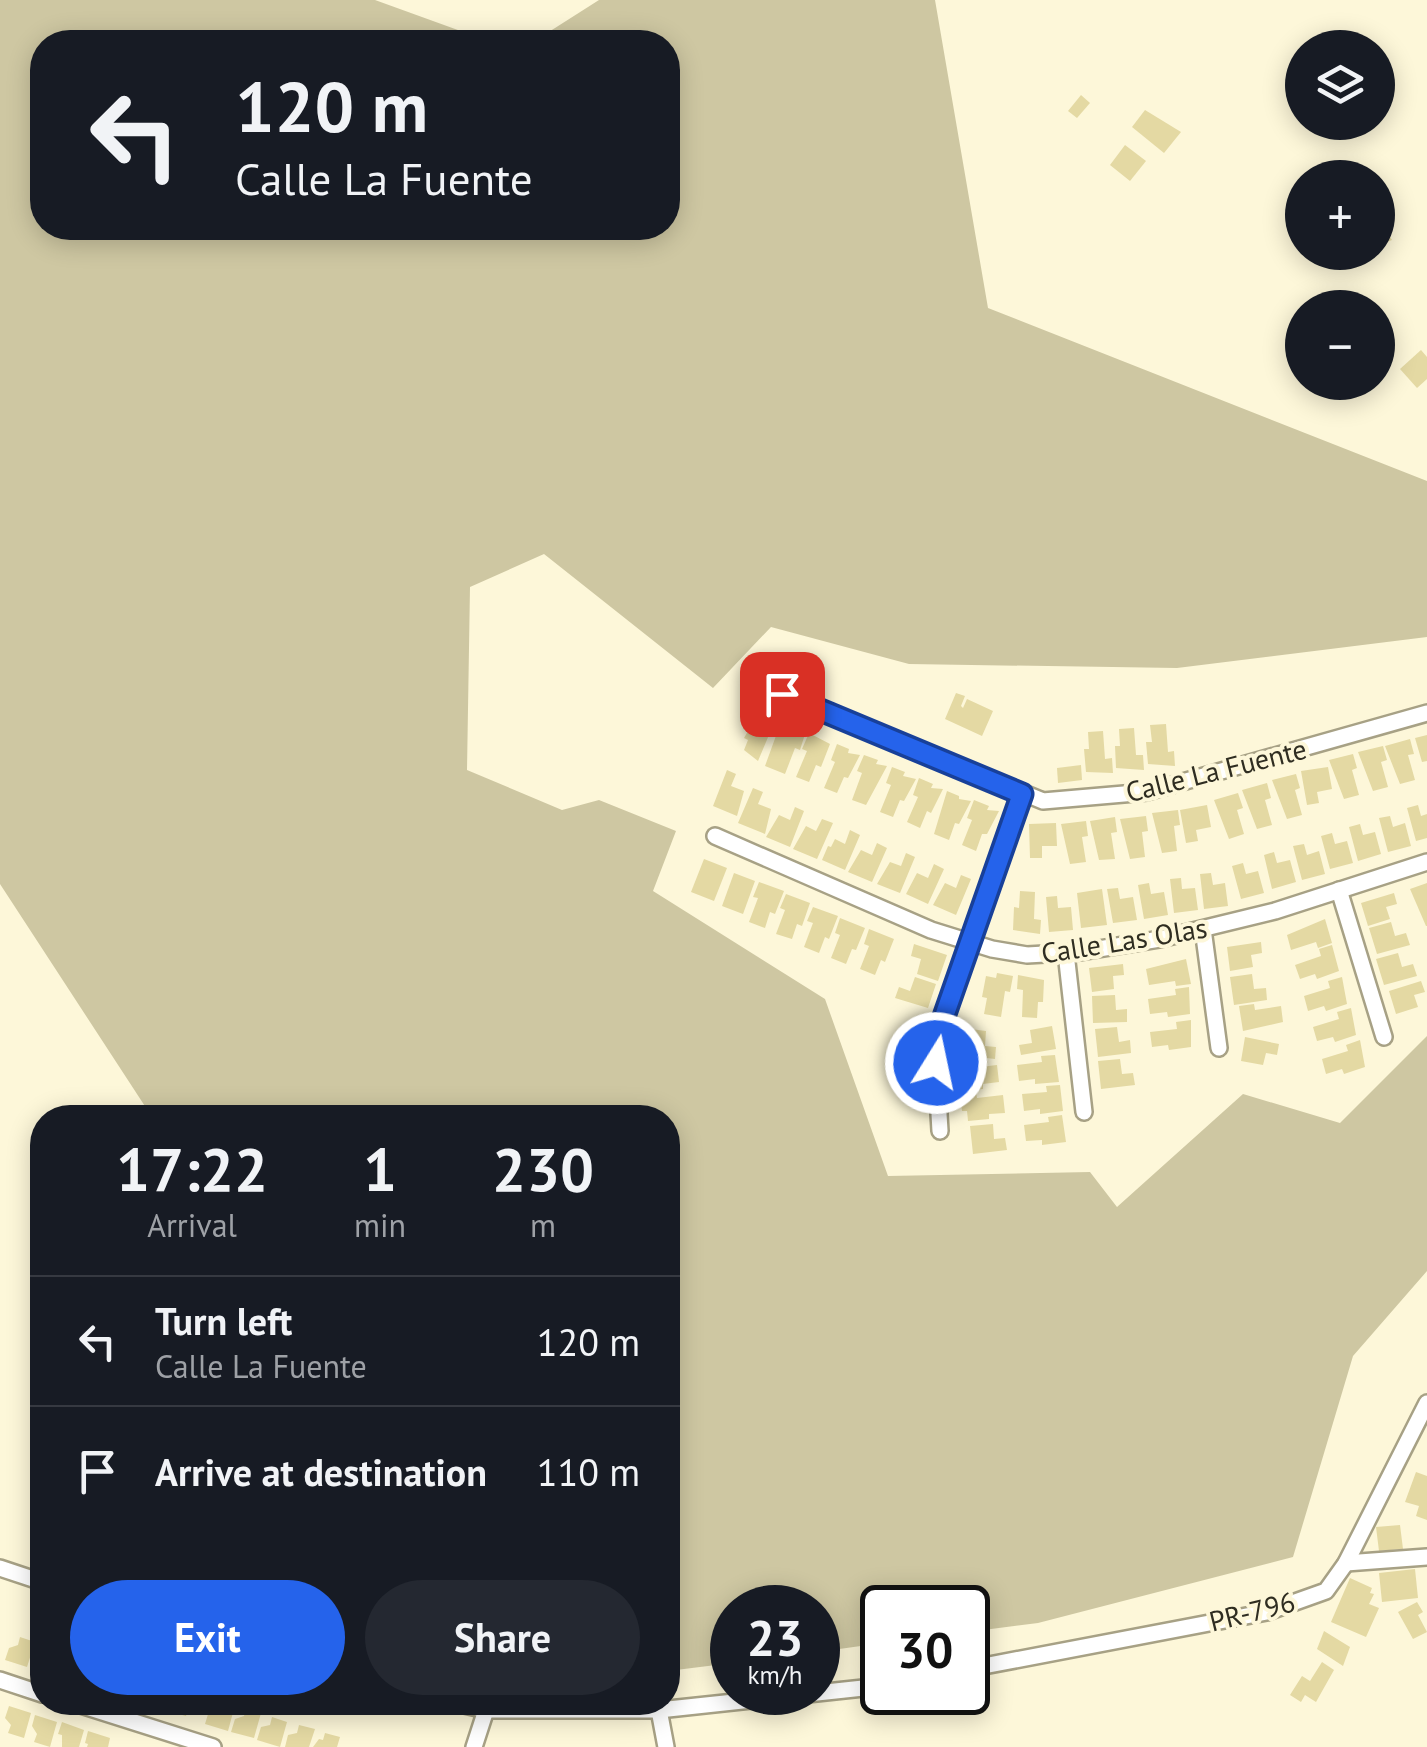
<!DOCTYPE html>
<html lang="en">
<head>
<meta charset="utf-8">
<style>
  body { margin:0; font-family:"PT Sans",sans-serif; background:#242831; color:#f1f3f6; height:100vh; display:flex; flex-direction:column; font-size:38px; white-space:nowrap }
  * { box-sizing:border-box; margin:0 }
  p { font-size:32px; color:#9ea1a6 }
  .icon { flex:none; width:55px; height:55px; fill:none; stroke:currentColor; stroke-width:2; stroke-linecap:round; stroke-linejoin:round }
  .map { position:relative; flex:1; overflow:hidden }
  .sheet { position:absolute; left:30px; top:1105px; width:650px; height:610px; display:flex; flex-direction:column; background:#171b24; border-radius:40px; box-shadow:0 5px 25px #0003 }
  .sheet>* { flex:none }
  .top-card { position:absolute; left:30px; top:30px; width:650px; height:210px; border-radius:40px; box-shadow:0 5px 25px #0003; background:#171b24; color:#f1f3f6; overflow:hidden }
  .tools { position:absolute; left:1285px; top:30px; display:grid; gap:20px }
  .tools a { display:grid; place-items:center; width:110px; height:110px; border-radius:50%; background:#171b24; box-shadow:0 5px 25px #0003; font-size:50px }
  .speed { position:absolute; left:710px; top:1585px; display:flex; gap:20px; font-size:50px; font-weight:700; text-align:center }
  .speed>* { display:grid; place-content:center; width:130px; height:130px; border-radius:50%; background:#171b24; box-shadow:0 5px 25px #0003; line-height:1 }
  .speed small { font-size:25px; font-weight:400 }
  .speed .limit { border:5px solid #111; border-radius:15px; background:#fff; color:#111 }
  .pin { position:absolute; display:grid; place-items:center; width:85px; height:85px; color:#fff; margin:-42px; border-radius:20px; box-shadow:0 5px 15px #0006 }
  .me { position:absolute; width:110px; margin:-55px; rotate:10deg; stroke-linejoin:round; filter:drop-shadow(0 0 8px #0008) }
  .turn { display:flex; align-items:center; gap:35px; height:210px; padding:0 40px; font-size:45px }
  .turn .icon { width:130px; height:130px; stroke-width:2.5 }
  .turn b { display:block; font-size:70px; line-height:85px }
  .eta { display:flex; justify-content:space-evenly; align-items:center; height:170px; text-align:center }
  .eta b { font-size:60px; font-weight:700; line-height:70px }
  .cta { display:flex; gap:20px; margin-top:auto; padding:20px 40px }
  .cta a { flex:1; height:115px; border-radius:60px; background:#2563eb; color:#fff; font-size:40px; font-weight:700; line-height:115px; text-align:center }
  .cta a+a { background:#242831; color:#f1f3f6 }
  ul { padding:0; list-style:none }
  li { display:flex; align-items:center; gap:30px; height:130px; padding:0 40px; border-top:2px solid #363941 }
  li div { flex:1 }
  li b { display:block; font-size:38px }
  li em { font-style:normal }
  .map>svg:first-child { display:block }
  .green { fill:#cec7a2 }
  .building { fill:#e4d9a3 }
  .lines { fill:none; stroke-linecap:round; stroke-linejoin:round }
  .minor-casing { stroke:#a7a185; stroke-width:20 }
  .minor { stroke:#fff; stroke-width:15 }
  .route-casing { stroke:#184099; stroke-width:25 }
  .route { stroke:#2563eb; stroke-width:18 }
  .labels { text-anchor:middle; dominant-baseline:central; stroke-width:8; stroke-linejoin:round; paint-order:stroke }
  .street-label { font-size:28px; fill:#2f2d21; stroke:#fdf7d9 }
</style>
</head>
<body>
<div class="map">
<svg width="1427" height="1747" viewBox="0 0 1427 1747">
  <rect width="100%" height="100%" fill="#fdf7d9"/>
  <path class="green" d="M0,0H375L491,42H42V228H668V42H533L599,0H935L988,308L1427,481V637L1177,668L909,664L771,627L713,688L544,554L470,587L467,770L562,810L599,800L676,831L653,891L825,999L888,1176L1090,1172L1117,1207L1243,1094L1340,1123L1427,1036V1271L1353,1356L1293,1557L1038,1623L968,1632V1608H882V1643L818,1652V1608H732V1663L668,1671V1118L152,1117L0,884Z"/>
  <g class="building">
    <path d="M1081,95L1090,103L1077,118L1068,111Z"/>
    <path d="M1145,110L1181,132L1164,153L1132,127Z"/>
    <path d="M1125,145L1146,161L1130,181L1110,165Z"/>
    <path d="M1378,218L1392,240L1379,245L1378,242Z"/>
    <path d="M1421,350L1427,357V379L1417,388L1400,369Z"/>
    <path d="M956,693L965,696L961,706L963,708L967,699L993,711L982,736L945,719Z"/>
    <path d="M750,712L774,723L758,761L744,750L748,740L744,738L748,731L743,729Z"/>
    <path d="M781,722L786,724L785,727L806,731L800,750L795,748L785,774L765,766Z"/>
    <path d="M1166,724L1168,752L1174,751L1175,766L1148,764L1146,742H1152L1150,725Z"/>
    <path d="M1134,728L1136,755H1143L1144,770L1116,768L1115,746H1120L1119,729Z"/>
    <path d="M1103,731L1105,759L1112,758L1113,773L1086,772L1084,749H1089L1088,732Z"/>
    <path d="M809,733L830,744L821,767L816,765L809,782L796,777L807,751L802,749Z"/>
    <path d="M1427,735V761L1422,762L1415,738Z"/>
    <path d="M1410,739L1414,754L1408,755L1415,780L1400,784L1385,746Z"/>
    <path d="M837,744L849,749L848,753L860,755L848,778L844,777L837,793L824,788L835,762L831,760Z"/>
    <path d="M1383,746L1387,760L1381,762L1388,787L1373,791L1358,752Z"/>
    <path d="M1353,754L1357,768L1352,770L1359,795L1344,799L1329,760Z"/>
    <path d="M864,755L878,760L876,764L887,766L866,805L852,800L862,773L857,771Z"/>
    <path d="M1081,765L1082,780L1058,783L1057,768Z"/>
    <path d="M892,767L905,772L903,776L916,779L904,801L900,800L893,817L880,812L891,785L886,783Z"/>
    <path d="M1328,767L1332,789L1317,792L1319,803L1307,805L1301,771Z"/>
    <path d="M727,770L736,774L731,786L744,791L737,816L713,806Z"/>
    <path d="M1296,774L1300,788L1295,790L1302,815L1287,819L1272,780Z"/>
    <path d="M919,778L933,784L931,788L943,789L931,813L927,811L920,828L907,822L918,797L913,795Z"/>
    <path d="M1267,783L1271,798L1265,800L1272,825L1257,829L1242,790Z"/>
    <path d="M753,788L763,792L758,804L771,809L765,834L738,823Z"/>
    <path d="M947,791L959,796V799L971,801L959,824L955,823L949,840L934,834Z"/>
    <path d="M1238,793L1243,808L1237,810L1244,834L1229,839L1214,800Z"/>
    <path d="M974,800L989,806L987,810L999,811L987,834H982L976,851L962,845L972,820L967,818Z"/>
    <path d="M1207,805L1211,827L1196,830L1198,841L1186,843L1180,810Z"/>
    <path d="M1418,805L1421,816L1427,814V838L1416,841L1407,808Z"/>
    <path d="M795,807L804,811L790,847L766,837L779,815L790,820Z"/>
    <path d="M1178,810L1180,825L1174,826L1177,851L1162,853L1152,813Z"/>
    <path d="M1146,816L1148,831L1142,832L1145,857L1130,859L1120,819Z"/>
    <path d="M1390,816L1393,827L1405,823L1411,846L1388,852L1379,818Z"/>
    <path d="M1115,817L1117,832L1111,833L1115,859L1099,860L1090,821Z"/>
    <path d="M822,819L833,823L817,859L793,849L806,826L816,831Z"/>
    <path d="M1086,821L1088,836L1082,837L1086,862L1070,864L1061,824Z"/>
    <path d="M1056,823L1057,846H1042V858H1030L1029,824Z"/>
    <path d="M1360,824L1363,835L1375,832L1381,854L1358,861L1349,827Z"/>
    <path d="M850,830L860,835L845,870L822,860L828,846L831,847L835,839L845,844Z"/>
    <path d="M1332,833L1335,844L1347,841L1353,863L1330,869L1321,836Z"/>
    <path d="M877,843L887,848L872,882L848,872L861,850L872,855Z"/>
    <path d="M1304,844L1307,855L1319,851L1325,874L1302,880L1293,846Z"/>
    <path d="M1274,852L1277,863L1290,860L1296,882L1272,889L1264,855Z"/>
    <path d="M906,853L915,857L900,893L877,884L890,862L901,866Z"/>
    <path d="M704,859L727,868L714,901L691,892Z"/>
    <path d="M1243,863L1246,874L1258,871L1264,893L1241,899L1232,866Z"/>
    <path d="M934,864L944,869L928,904L906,894L917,873L928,878Z"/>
    <path d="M734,873L755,881L743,914L722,906Z"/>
    <path d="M1211,873L1213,885L1225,883L1228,906L1204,909L1200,874Z"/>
    <path d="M961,875L971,879L956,915L933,905L945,883L956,888Z"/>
    <path d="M1181,878L1182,889L1195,888L1198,910L1174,913L1170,879Z"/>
    <path d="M759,882L784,891L775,914L770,912L765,928L749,922L758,898L753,897Z"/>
    <path d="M1149,883L1151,894L1164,892L1168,915L1144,919L1138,885Z"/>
    <path d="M1427,883V926H1426L1410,889Z"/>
    <path d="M1118,888L1120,899L1133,897L1137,920L1113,923L1107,889Z"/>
    <path d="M1102,889L1107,925L1081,928L1077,893Z"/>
    <path d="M1020,891L1035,892L1034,919L1041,920L1040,934L1013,930L1014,907L1019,908Z"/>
    <path d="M1394,893L1397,904L1386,907L1390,919L1368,926L1361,903Z"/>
    <path d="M786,894L810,903L802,926L797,924L792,939L776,934L785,910L780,908Z"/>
    <path d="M1057,896L1058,908L1071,907L1073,930L1049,932L1046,897Z"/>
    <path d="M813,907L838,916L829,939L825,937L819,953L804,947L813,923L807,921Z"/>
    <path d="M840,918L865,928L856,950L852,949L846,964L831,958L840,935L835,933Z"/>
    <path d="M1325,919L1332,943L1318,948L1316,942L1291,950L1287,935Z"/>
    <path d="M1391,922L1395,936L1406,933L1410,945L1377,954L1369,928Z"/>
    <path d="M869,929L894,939L885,962L881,960L875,975L860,969L869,946L864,944Z"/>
    <path d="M1261,942L1262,953L1251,955L1253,967L1230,971L1227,947Z"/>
    <path d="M914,944L947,955L938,981L917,974L921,959L911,956Z"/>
    <path d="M1332,945L1339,971L1317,979L1315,974L1300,979L1295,965L1321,956L1319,949Z"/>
    <path d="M1398,953L1402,967L1413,964L1417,976L1384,985L1376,959Z"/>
    <path d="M1186,959L1191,984L1176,986L1175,981L1149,985L1146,969Z"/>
    <path d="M1123,964L1124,975L1113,976L1114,989L1092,992L1089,968Z"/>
    <path d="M997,973L1013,976L1010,992L1005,991L1001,1017L984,1014L987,998L982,997L986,976L996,978Z"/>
    <path d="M1252,974L1254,989L1266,988L1267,1000L1234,1005L1230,977Z"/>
    <path d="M1018,975L1044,980L1043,1002H1038L1037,1018L1022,1017L1023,990L1017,989Z"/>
    <path d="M915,977L936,984L928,1008L895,998L899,987L910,991Z"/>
    <path d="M1342,977L1347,1004L1326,1011L1324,1006L1308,1011L1304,996L1330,988L1328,981Z"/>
    <path d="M1421,981L1425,992L1414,995L1418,1007L1396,1014L1389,991Z"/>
    <path d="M1189,987L1190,1014L1168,1017L1167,1012L1150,1014L1148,999L1176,995L1175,989Z"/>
    <path d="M1115,995L1116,1010L1127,1009V1022L1093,1023L1092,996Z"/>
    <path d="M1254,1004L1255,1010L1281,1006L1283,1022L1243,1031L1239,1006Z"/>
    <path d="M1351,1008L1356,1035L1335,1042L1333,1037L1317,1041L1313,1027L1339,1019L1337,1012Z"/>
    <path d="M1191,1020V1047L1169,1050L1168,1045L1152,1047L1150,1032L1177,1029L1176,1022Z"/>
    <path d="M1052,1026L1056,1049L1021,1055L1019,1045L1032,1043L1030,1030Z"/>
    <path d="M1117,1027L1119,1042L1130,1040L1131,1053L1098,1057L1095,1029Z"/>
    <path d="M963,1028L986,1031L985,1046L996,1047L995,1059L961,1055Z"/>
    <path d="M1245,1037L1279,1044L1277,1055L1266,1053L1263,1065L1241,1061Z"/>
    <path d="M1360,1040L1365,1067L1344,1074L1342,1069L1326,1074L1322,1059L1348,1051L1346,1045Z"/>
    <path d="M1055,1055L1059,1082L1035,1084V1079L1019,1081L1017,1065L1042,1062L1041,1056Z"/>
    <path d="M1120,1059L1122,1074L1133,1073L1135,1085L1101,1089L1098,1061Z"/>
    <path d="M970,1063L971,1068L997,1065L999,1082L983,1084V1089L962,1091L961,1080H956L954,1065Z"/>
    <path d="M1060,1085L1063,1111L1040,1114V1109L1024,1111L1022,1094L1047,1092L1046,1086Z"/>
    <path d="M976,1093L977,1098L1003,1095L1005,1113L989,1114V1119L968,1121L967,1111H962L960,1095Z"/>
    <path d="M1062,1115L1066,1142L1042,1145V1140L1026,1141L1024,1125L1049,1122L1048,1117Z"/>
    <path d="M993,1124L994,1139L1005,1138L1007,1150L973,1154L970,1126Z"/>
    <path d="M1416,1472L1427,1476V1520L1416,1516L1419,1506L1405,1502Z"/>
    <path d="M1400,1525L1403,1549L1379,1551L1376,1527Z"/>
    <path d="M1415,1569L1418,1598L1382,1602L1379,1573Z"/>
    <path d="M1350,1578L1372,1588L1370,1593L1374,1594L1369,1604L1379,1608L1366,1637L1331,1622Z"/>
    <path d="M1417,1602L1423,1612L1418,1615L1427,1632L1413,1639L1398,1612Z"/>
    <path d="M1324,1631L1350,1647L1343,1666L1317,1649Z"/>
    <path d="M20,1637L35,1642L27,1667L5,1660L9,1648L18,1645Z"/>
    <path d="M1322,1662L1334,1670L1316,1702L1305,1695L1301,1702L1290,1695L1302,1676L1310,1681Z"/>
    <path d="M165,1702H190L186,1716L163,1710Z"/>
    <path d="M220,1702L235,1705L228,1731L205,1724L209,1711L218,1709Z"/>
    <path d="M9,1706L31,1713L24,1738L8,1733L11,1725L5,1718Z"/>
    <path d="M246,1709L261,1713L254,1738L231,1732L235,1719L244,1716Z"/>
    <path d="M35,1715L57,1722L50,1747L34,1742L37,1734L32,1726Z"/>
    <path d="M272,1717L287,1722L280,1747L257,1740L261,1727L270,1725Z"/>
    <path d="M62,1722L84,1730L79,1747H62V1735L58,1734Z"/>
    <path d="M299,1725L315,1729L309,1747H285L288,1735L297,1733Z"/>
    <path d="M88,1731L110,1738L108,1747H87L88,1744L85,1743Z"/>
    <path d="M325,1733L340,1737L337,1747H313L319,1739L323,1740Z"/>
  </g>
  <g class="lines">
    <defs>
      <g id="minor">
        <path d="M783,694L1043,801L1147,792L1427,713"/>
        <path d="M715,836L931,930L992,949L1027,955L1080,952L1160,939L1275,911L1427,862"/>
        <path d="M1339,890L1384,1037"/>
        <path d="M1203,929L1219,1048"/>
        <path d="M1066,953L1084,1112"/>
        <path d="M940,1131L936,1063L940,1029L1022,794"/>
        <path d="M1346,1563L1427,1557"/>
        <path d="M0,1568L42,1582"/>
        <path d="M968,1669L1267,1612L1326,1591L1346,1563L1427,1403"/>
        <path d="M0,1680L42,1694"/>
        <path d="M71,1702L213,1747"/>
        <path d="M451,1702L486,1710H659L882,1686"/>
        <path d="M659,1710L666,1747"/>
        <path d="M474,1747L486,1710"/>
      </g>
    </defs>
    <use href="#minor" class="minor-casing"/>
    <use href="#minor" class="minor"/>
  </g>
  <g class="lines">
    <defs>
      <path id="route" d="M782,694L1022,794L940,1028L936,1063"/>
    </defs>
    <use href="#route" class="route-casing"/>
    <use href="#route" class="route"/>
  </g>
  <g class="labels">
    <g class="street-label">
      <text transform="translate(1216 770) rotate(-14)">Calle La Fuente</text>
      <text transform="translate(1124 940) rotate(-9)">Calle Las Olas</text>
      <text transform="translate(1252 1611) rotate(-14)">PR-796</text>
    </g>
  </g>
</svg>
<div class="tools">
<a><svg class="icon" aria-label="layers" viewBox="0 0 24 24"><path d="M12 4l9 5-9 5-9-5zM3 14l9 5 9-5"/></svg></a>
<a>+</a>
<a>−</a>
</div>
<div class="speed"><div>23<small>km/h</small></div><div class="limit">30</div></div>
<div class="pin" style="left:782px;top:694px;background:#d93025"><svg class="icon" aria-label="arrive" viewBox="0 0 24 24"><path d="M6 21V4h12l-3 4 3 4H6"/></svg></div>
<svg class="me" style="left:936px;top:1063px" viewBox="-20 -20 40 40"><circle r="17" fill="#2563eb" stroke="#fff" stroke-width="3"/><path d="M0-11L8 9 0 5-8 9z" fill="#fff"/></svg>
<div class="top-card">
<div class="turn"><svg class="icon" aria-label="left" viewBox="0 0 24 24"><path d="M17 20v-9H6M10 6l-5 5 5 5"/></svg><div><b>120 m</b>Calle La Fuente</div></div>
</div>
<section class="sheet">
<div class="eta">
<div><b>17:22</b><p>Arrival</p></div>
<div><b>1</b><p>min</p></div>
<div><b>230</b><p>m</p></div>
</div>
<ul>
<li><svg class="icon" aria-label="left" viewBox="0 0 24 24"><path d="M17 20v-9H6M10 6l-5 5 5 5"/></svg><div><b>Turn left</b><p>Calle La Fuente</p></div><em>120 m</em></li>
<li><svg class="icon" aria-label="arrive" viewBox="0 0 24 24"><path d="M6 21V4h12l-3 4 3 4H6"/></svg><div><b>Arrive at destination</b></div><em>110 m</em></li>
</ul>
<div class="cta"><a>Exit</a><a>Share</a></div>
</section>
</div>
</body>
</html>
